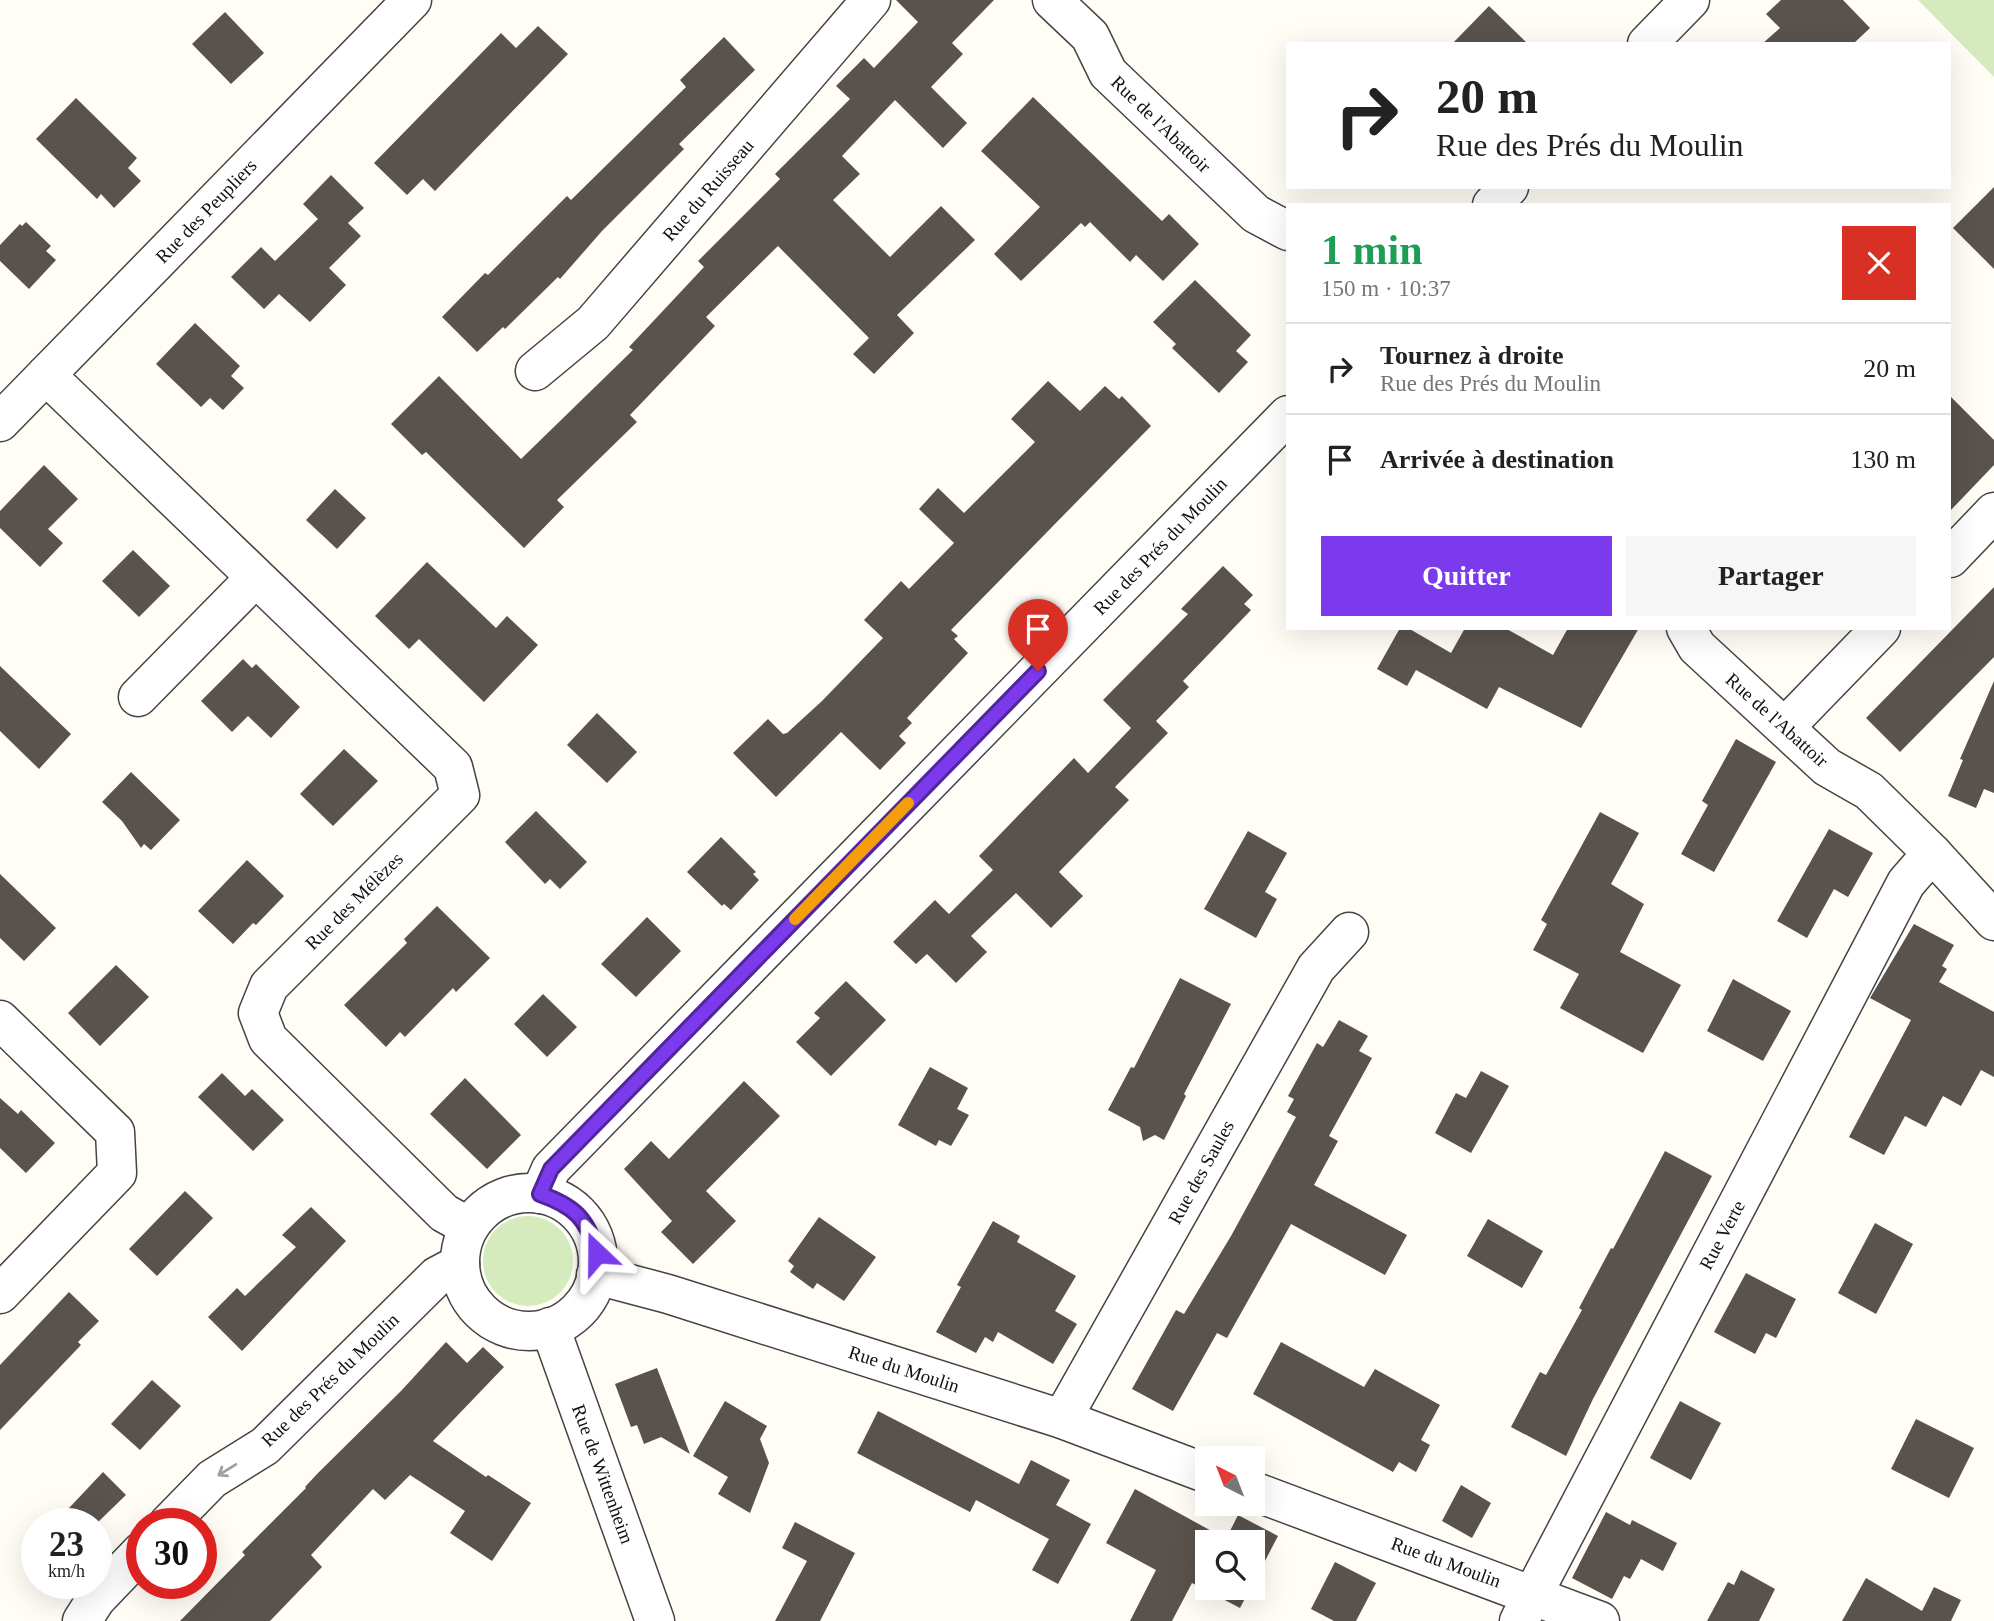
<!DOCTYPE html>
<html lang="fr">
<head>
<meta charset="utf-8">
<style>
  body { margin:0; font-family:Georgia,serif; background:#f6f6f6; color:#222; height:100vh; display:flex; flex-direction:column; font-size:26px; white-space:nowrap }
  * { box-sizing:border-box; margin:0 }
  p { font-size:23px; color:#767676 }
  .icon { flex:none; width:38px; height:38px; fill:none; stroke:currentColor; stroke-width:2; stroke-linecap:round; stroke-linejoin:round }
  .map { position:relative; flex:1; overflow:hidden }
  .panel { position:absolute; left:1286px; top:203px; width:665px; height:427px; display:flex; flex-direction:column; background:#fff; border-radius:0px; box-shadow:0 7px 28px #0002 }
  .panel>* { flex:none }
  .guide { position:absolute; left:1286px; top:42px; width:665px; height:147px; border-radius:0px; box-shadow:0 7px 28px #0002; background:#fff; color:#222; overflow:hidden }
  .needle { width:46px; rotate:318deg }
  .fabs { position:absolute; left:1195px; top:1446px; display:grid; gap:14px }
  .fabs a { display:grid; place-items:center; width:70px; height:70px; border-radius:0px; background:#fff; box-shadow:0 7px 28px #0002; font-size:35px }
  .speed { position:absolute; left:21px; top:1508px; display:flex; gap:14px; font-size:35px; font-weight:700; text-align:center }
  .speed>* { display:grid; place-content:center; width:91px; height:91px; border-radius:50%; background:#fff; box-shadow:0 7px 28px #0002; line-height:1 }
  .speed small { font-size:18px; font-weight:400 }
  .speed .limit { border:10px solid #d22; background:#fff; color:#111 }
  .pin { position:absolute; display:grid; place-items:center; width:60px; height:60px; color:#fff; margin:-72px -30px; border-radius:50% 50% 50% 0; rotate:-45deg; box-shadow:0 0 7px #0007 }
  .pin .icon { rotate:45deg }
  .me { position:absolute; width:77px; margin:-38px; rotate:337deg; stroke-linejoin:round; filter:drop-shadow(0 0 5px #0008) }
  .turn { display:flex; align-items:center; gap:24px; height:147px; padding:0 35px; font-size:32px }
  .turn .icon { width:91px; height:91px; stroke-width:2.5 }
  .turn b { display:block; font-size:49px; line-height:60px }
  .round { display:grid; place-items:center; flex:none; width:74px; height:74px; border-radius:0px; background:#f6f6f6 }
  .head { display:flex; align-items:center; justify-content:space-between; height:119px; padding:0 35px }
  h1 { font-size:42px; font-weight:600; line-height:52px; color:#1e9e55 }
  .button { display:flex; gap:14px; margin-top:auto; padding:14px 35px }
  .button a { flex:1; height:80px; border-radius:0px; background:#7c3aed; color:#fff; font-size:28px; font-weight:600; line-height:80px; text-align:center }
  .button a+a { background:#f6f6f6; color:#222 }
  ul { padding:0; list-style:none }
  li { display:flex; align-items:center; gap:21px; height:91px; padding:0 35px; border-top:2px solid #e0e0e0 }
  li div { flex:1 }
  li b { display:block; font-size:26px }
  li em { font-style:normal }
  .map>svg:first-child { display:block }
  .green { fill:#d5ebbd }
  .building { fill:#5a524d }
  .lines { fill:none; stroke-linecap:round; stroke-linejoin:round }
  .minor-casing { stroke:#444; stroke-width:41 }
  .minor { stroke:#fff; stroke-width:38 }
  .oneway { stroke:#a0a0a0 }
  .route-casing { stroke:#51269a; stroke-width:18 }
  .route { stroke:#7c3aed; stroke-width:12 }
  .slow { stroke:#f59e0b; stroke-width:12 }
  .labels { text-anchor:middle; dominant-baseline:central; stroke-width:7; stroke-linejoin:round; paint-order:stroke }
  .street-label { font-size:19px; fill:#111; stroke:#fff }
</style>
</head>
<body>
<div class="map">
<svg width="1994" height="1621" viewBox="0 0 1994 1621">
  <rect width="100%" height="100%" fill="#fffdf5"/>
  <g class="green">
    <path d="M1918,0H1994V77Z"/>
    <circle cx="528" cy="1261" r="45"/>
  </g>
  <g class="building">
    <path d="M896,0H994L952,43L963,54L931,87L967,123L943,148L895,100L842,156L860,174L833,200L890,257L941,206L975,240L897,315L914,333L874,374L853,354L869,338L778,246L706,317L715,326L630,415L637,422L557,500L564,507L524,548L426,452L422,455L391,424L439,376L521,459L633,350L629,347L704,267L698,261L780,179L775,174L850,99L836,86L864,58L874,68L918,22Z"/>
    <path d="M1781,0H1843L1870,28L1853,44H1762L1780,28L1766,14Z"/>
    <path d="M1489,6L1528,44H1452Z"/>
    <path d="M225,12L264,53L231,84L192,44Z"/>
    <path d="M538,26L568,54L435,191L423,179L407,195L374,163L501,33L516,48Z"/>
    <path d="M724,37L755,70L679,144L684,149L602,231L560,279L558,277L505,329L503,327L477,352L442,317L485,273L488,275L567,196L571,200L686,87L680,80Z"/>
    <path d="M1033,97L1162,221L1169,214L1199,244L1163,281L1136,255L1130,262L1090,222L1085,227L1081,223L1021,281L994,254L1040,207L981,151Z"/>
    <path d="M76,98L137,158L128,168L141,181L114,208L101,194L97,199L36,139Z"/>
    <path d="M331,175L364,208L348,223L361,236L329,268L346,285L310,322L279,294L264,309L231,277L261,247L275,261L318,219L303,204Z"/>
    <path d="M1994,187V269L1953,228Z"/>
    <path d="M26,222L51,246L46,251L56,260L29,289L0,261V245L20,224L22,226Z"/>
    <path d="M1195,280L1251,335L1236,351L1248,362L1219,393L1172,348L1176,344L1153,322Z"/>
    <path d="M195,323L240,366L231,376L244,388L223,410L210,398L201,407L156,364Z"/>
    <path d="M1048,381L1080,411L1105,386L1119,399L1122,396L1151,426L951,630L958,636L954,639L968,653L907,718L912,723L899,736L906,743L880,770L841,732L776,797L733,753L768,719L783,734L787,733L822,701L883,638L864,620L901,581L909,589L954,543L919,509L938,488L964,513L1035,442L1011,419Z"/>
    <path d="M1950,396L1994,440V465L1950,511Z"/>
    <path d="M44,465L78,499L48,529L63,543L40,567L0,528V511Z"/>
    <path d="M335,489L366,518L337,549L306,520Z"/>
    <path d="M133,550L170,586L139,617L102,581Z"/>
    <path d="M427,562L496,628L507,616L538,645L484,702L419,639L409,649L375,616Z"/>
    <path d="M1223,566L1253,595L1244,604L1251,610L1183,681L1189,687L1156,721L1168,733L1115,787L1129,800L1059,872L1083,896L1051,928L1016,893L971,936L987,952L956,983L927,954L916,964L893,942L935,900L949,914L993,870L979,856L1074,758L1088,773L1131,728L1103,700L1188,614L1181,609Z"/>
    <path d="M1994,587V657L1900,752L1866,718Z"/>
    <path d="M1400,628H1408L1451,653L1465,628H1505L1553,655L1568,628H1639L1581,728L1499,687L1487,709L1416,670L1407,686L1377,669Z"/>
    <path d="M243,659L252,668L256,664L300,707L271,738L248,716L232,732L201,701Z"/>
    <path d="M0,666L71,734L39,769L0,731Z"/>
    <path d="M1994,681V793L1984,789L1976,808L1948,796L1963,760L1960,759Z"/>
    <path d="M597,713L637,752L607,783L567,745Z"/>
    <path d="M1736,739L1776,762L1714,872L1681,854L1708,805L1702,801Z"/>
    <path d="M344,749L378,781L333,826L300,794Z"/>
    <path d="M131,772L180,820L151,850L144,844L141,848L122,821L102,802Z"/>
    <path d="M536,811L587,862L560,889L550,879L545,884L505,842Z"/>
    <path d="M1600,812L1639,833L1611,884L1644,904L1620,952L1681,985L1643,1053L1560,1008L1579,974L1533,950L1547,924L1541,920Z"/>
    <path d="M1829,829L1873,853L1848,897L1834,889L1807,938L1777,921Z"/>
    <path d="M1248,831L1287,853L1265,892L1277,899L1256,938L1204,909Z"/>
    <path d="M721,837L756,872L753,874L759,880L731,910L724,904L722,906L687,872Z"/>
    <path d="M247,860L284,896L256,925L253,923L233,944L198,911Z"/>
    <path d="M0,874L56,928L24,961L0,938Z"/>
    <path d="M437,906L490,958L456,992L453,988L405,1037L400,1032L386,1047L344,1005L407,943L404,939Z"/>
    <path d="M647,917L681,951L636,997L601,964Z"/>
    <path d="M1914,924L1954,945L1942,966L1947,969L1939,982L1994,1012V1077L1981,1070L1961,1106L1943,1096L1926,1127L1905,1116L1884,1155L1849,1137L1911,1020L1870,998Z"/>
    <path d="M116,965L149,997L100,1046L68,1013Z"/>
    <path d="M1180,978L1231,1004L1184,1094L1186,1096L1164,1140L1155,1135L1143,1141L1140,1127L1108,1110L1131,1067L1134,1068Z"/>
    <path d="M1733,979L1791,1011L1763,1061L1707,1031Z"/>
    <path d="M846,981L886,1020L831,1076L796,1042L820,1018L814,1013Z"/>
    <path d="M543,994L577,1027L547,1057L514,1024Z"/>
    <path d="M1339,1020L1368,1036L1359,1051L1372,1058L1329,1136L1338,1141L1314,1185L1407,1235L1385,1275L1291,1224L1227,1338L1217,1333L1173,1411L1132,1389L1176,1310L1184,1314L1231,1236L1296,1117L1287,1112L1294,1099L1288,1096L1317,1043L1323,1047Z"/>
    <path d="M930,1067L968,1088L957,1109L969,1115L951,1146L939,1140L936,1146L898,1125Z"/>
    <path d="M1481,1071L1509,1086L1471,1153L1435,1133L1456,1093L1466,1098Z"/>
    <path d="M222,1073L245,1096L252,1089L284,1120L253,1151L198,1097Z"/>
    <path d="M465,1078L521,1135L487,1169L430,1114Z"/>
    <path d="M744,1081L780,1116L706,1191L736,1221L693,1264L661,1232L672,1221L624,1169L651,1141L669,1159Z"/>
    <path d="M0,1098L18,1114L21,1110L55,1143L26,1173L0,1148Z"/>
    <path d="M1665,1151L1712,1176L1593,1399L1566,1456L1511,1427L1540,1372L1546,1375L1582,1310L1579,1308L1611,1248L1613,1249Z"/>
    <path d="M185,1191L213,1218L157,1276L129,1249Z"/>
    <path d="M311,1207L346,1241L242,1351L208,1317L237,1288L245,1296L296,1247L282,1235Z"/>
    <path d="M819,1217L876,1257L844,1301L817,1283L813,1289L790,1272L794,1266L788,1261Z"/>
    <path d="M1488,1219L1543,1251L1522,1288L1467,1256Z"/>
    <path d="M993,1221L1020,1236L1017,1242L1076,1276L1055,1311L1077,1324L1053,1364L998,1332L993,1342L985,1337L976,1353L936,1332L961,1287L957,1285Z"/>
    <path d="M1875,1223L1913,1244L1876,1314L1838,1293Z"/>
    <path d="M1746,1273L1796,1299L1776,1338L1766,1333L1755,1354L1714,1332Z"/>
    <path d="M69,1292L99,1321L78,1342L81,1345L0,1430V1365Z"/>
    <path d="M446,1342L467,1363L483,1347L504,1367L433,1441L486,1477L488,1475L531,1503L492,1561L450,1533L465,1511L410,1475L385,1500L373,1489L311,1555L322,1567L270,1621H180L245,1555L242,1552L306,1488L305,1487L318,1473L401,1391Z"/>
    <path d="M1281,1342L1364,1387L1375,1369L1440,1405L1421,1440L1430,1445L1416,1472L1399,1462L1393,1472L1253,1394Z"/>
    <path d="M657,1368L665,1389L690,1454L661,1437L644,1444L637,1425L631,1427L615,1384Z"/>
    <path d="M152,1380L181,1406L140,1450L111,1424Z"/>
    <path d="M725,1401L767,1426L760,1439L769,1463L750,1513L718,1494L728,1477L693,1456Z"/>
    <path d="M1680,1401L1721,1423L1691,1480L1650,1458Z"/>
    <path d="M878,1411L1019,1484L1031,1460L1070,1480L1056,1505L1091,1524L1058,1584L1032,1570L1049,1539L976,1500L970,1512L857,1453Z"/>
    <path d="M1916,1419L1974,1448L1949,1498L1891,1469Z"/>
    <path d="M103,1472L126,1495L96,1524H54Z"/>
    <path d="M1461,1485L1491,1503L1472,1538L1442,1521Z"/>
    <path d="M1135,1489L1226,1539L1238,1515L1278,1536L1253,1584V1542H1208V1587H1251L1240,1608L1192,1583L1172,1621H1130L1156,1570L1106,1543Z"/>
    <path d="M1606,1512L1630,1525L1632,1520L1677,1543L1663,1571L1641,1559L1630,1579L1624,1576L1612,1599L1572,1578Z"/>
    <path d="M795,1522L855,1553L820,1621H775L807,1561L782,1548Z"/>
    <path d="M1335,1562L1376,1583L1356,1621H1334L1311,1609Z"/>
    <path d="M1741,1570L1775,1589L1759,1621H1707L1728,1582L1734,1585Z"/>
    <path d="M1866,1578L1922,1611L1934,1587L1961,1600L1951,1621H1842Z"/>
  </g>
  <g class="lines">
    <defs>
      <g id="minor">
        <path d="M1052,0L1090,36L1108,73L1256,214L1288,231"/>
        <path d="M1647,44L1690,0"/>
        <path d="M1492,205L1509,187"/>
        <path d="M535,371L593,323L871,0"/>
        <path d="M46,375L453,767L460,795L269,986L258,1013L268,1039L444,1213L469,1227"/>
        <path d="M0,422L412,0"/>
        <path d="M1950,558L1994,512"/>
        <path d="M1686,628L1697,647L1827,767L1869,791L1932,853L1994,921"/>
        <path d="M138,697L255,578"/>
        <path d="M1785,727L1881,628"/>
        <path d="M0,1020L115,1132L117,1173L0,1294"/>
        <circle cx="529" cy="1262" r="69"/>
        <path d="M540,1194L551,1169L1288,415"/>
        <path d="M596,1275L668,1294L1062,1419L1208,1474"/>
        <path d="M550,1327L655,1621"/>
        <path d="M1062,1419L1316,968L1349,932"/>
        <path d="M1253,1491L1600,1621"/>
        <path d="M168,1524L212,1479L265,1446L437,1276L460,1264"/>
        <path d="M82,1621L96,1599L142,1551"/>
        <path d="M1519,1621L1906,883L1932,853"/>
      </g>
    </defs>
    <use href="#minor" class="minor-casing"/>
    <use href="#minor" class="minor"/>
  </g>
  <defs><path id="oneway-shaft" d="M-6 0H5M1.5-3L5.5 0L1.5 3" fill="none" stroke-width="1.6" stroke-linecap="round" stroke-linejoin="round" transform="scale(1.75)"/></defs>
  <use class="oneway" href="#oneway-shaft" transform="translate(227 1470) rotate(148)"/>
  <g class="lines">
    <defs>
      <path id="route" d="M597,1253C587,1218 574,1206 540,1194L551,1169L1038,671"/>
    </defs>
    <use href="#route" class="route-casing"/>
    <use href="#route" class="route"/>
    <path class="slow" d="M795,919L908,803"/>
  </g>
  <g class="labels">
    <g class="street-label">
      <text transform="translate(1161 124) rotate(44)">Rue de l'Abattoir</text>
      <text transform="translate(708 190) rotate(-49)">Rue du Ruisseau</text>
      <text transform="translate(206 211) rotate(-46)">Rue des Peupliers</text>
      <text transform="translate(1160 546) rotate(-46)">Rue des Prés du Moulin</text>
      <text transform="translate(1777 720) rotate(42)">Rue de l'Abattoir</text>
      <text transform="translate(354 901) rotate(-45)">Rue des Mélèzes</text>
      <text transform="translate(1201 1172) rotate(-61)">Rue des Saules</text>
      <text transform="translate(1722 1235) rotate(-62)">Rue Verte</text>
      <text transform="translate(904 1369) rotate(18)">Rue du Moulin</text>
      <text transform="translate(330 1380) rotate(-44)">Rue des Prés du Moulin</text>
      <text transform="translate(603 1474) rotate(70)">Rue de Wittenheim</text>
      <text transform="translate(1446 1562) rotate(20)">Rue du Moulin</text>
    </g>
  </g>
</svg>
<div class="fabs">
<a><svg class="needle" viewBox="-14 -14 28 28"><path d="M0-13l5 13h-10z" fill="#e53935"/><path d="M0 13l5-13h-10z" fill="#767676"/></svg></a>
<a><svg class="icon" aria-label="search" viewBox="0 0 24 24"><circle cx="10" cy="10" r="6"/><path d="M15 15l6 6"/></svg></a>
</div>
<div class="speed"><div>23<small>km/h</small></div><div class="limit">30</div></div>
<div class="pin" style="left:1038px;top:671px;background:#d93025"><svg class="icon" aria-label="arrive" viewBox="0 0 24 24"><path d="M6 21V4h12l-3 4 3 4H6"/></svg></div>
<svg class="me" style="left:597px;top:1253px" viewBox="-20 -20 40 40"><path d="M0-17L14 15 0 8-14 15z" fill="#7c3aed" stroke="#fff" stroke-width="4"/></svg>
<div class="guide">
<div class="turn"><svg class="icon" aria-label="right" viewBox="0 0 24 24"><path d="M7 20v-9h11M14 6l5 5-5 5"/></svg><div><b>20 m</b>Rue des Prés du Moulin</div></div>
</div>
<section class="panel">
<div class="head"><div><h1>1 min</h1><p>150 m · 10:37</p></div><a class="round" style="background:#d93025;color:#fff"><svg class="icon" aria-label="close" viewBox="0 0 24 24"><path d="M6 6l12 12M18 6L6 18"/></svg></a></div>
<ul>
<li><svg class="icon" aria-label="right" viewBox="0 0 24 24"><path d="M7 20v-9h11M14 6l5 5-5 5"/></svg><div><b>Tournez à droite</b><p>Rue des Prés du Moulin</p></div><em>20 m</em></li>
<li><svg class="icon" aria-label="arrive" viewBox="0 0 24 24"><path d="M6 21V4h12l-3 4 3 4H6"/></svg><div><b>Arrivée à destination</b></div><em>130 m</em></li>
</ul>
<div class="button"><a>Quitter</a><a>Partager</a></div>
</section>
</div>
</body>
</html>
